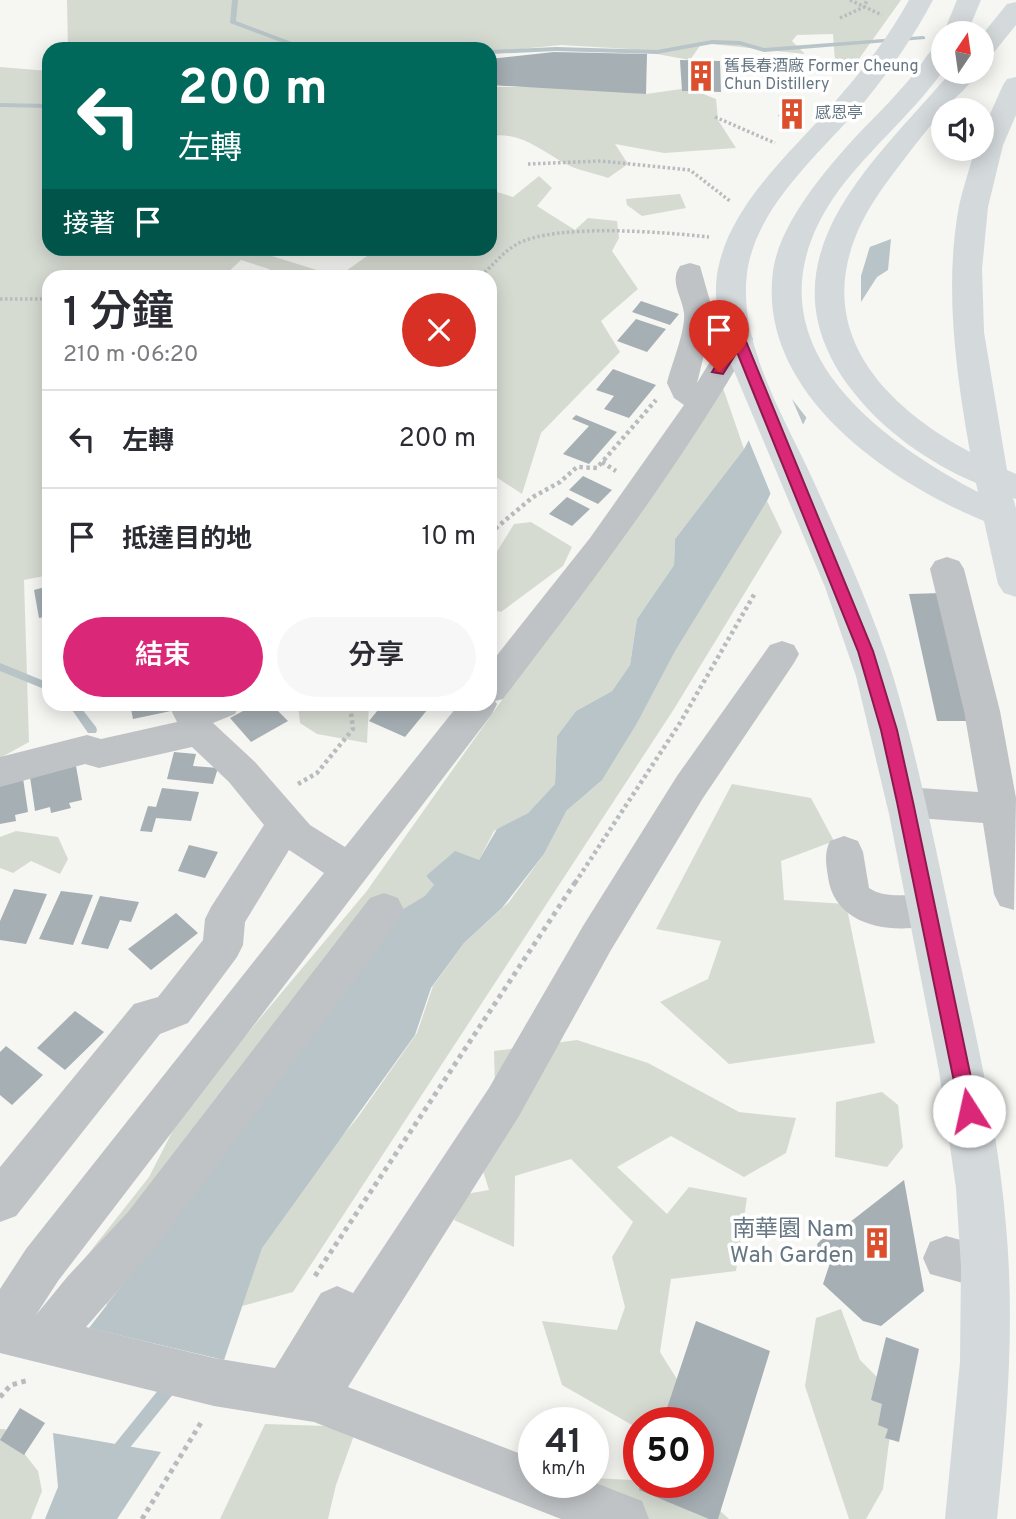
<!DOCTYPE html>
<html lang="zh-TW">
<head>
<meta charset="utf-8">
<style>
  body { margin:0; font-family:Overpass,"Noto Sans TC",sans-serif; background:#f7f7f7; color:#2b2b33; height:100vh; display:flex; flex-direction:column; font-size:26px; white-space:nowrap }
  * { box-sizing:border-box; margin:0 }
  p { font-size:23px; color:#7c7c81 }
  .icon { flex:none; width:38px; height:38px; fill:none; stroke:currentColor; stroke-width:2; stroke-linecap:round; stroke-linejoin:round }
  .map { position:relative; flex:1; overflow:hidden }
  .drawer { position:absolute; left:42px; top:270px; width:455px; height:441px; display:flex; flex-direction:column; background:#fff; border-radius:21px; box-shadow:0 4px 18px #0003 }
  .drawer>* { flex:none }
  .guide { position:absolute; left:42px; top:42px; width:455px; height:214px; border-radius:21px; box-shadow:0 4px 18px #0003; background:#00695c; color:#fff; overflow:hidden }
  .needle { width:46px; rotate:13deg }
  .fabs { position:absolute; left:931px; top:21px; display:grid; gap:14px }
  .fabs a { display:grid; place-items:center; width:63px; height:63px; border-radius:50%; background:#fff; box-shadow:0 4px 18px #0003; font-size:35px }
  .speed { position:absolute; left:518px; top:1407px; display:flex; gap:14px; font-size:35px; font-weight:700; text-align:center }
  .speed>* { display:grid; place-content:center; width:91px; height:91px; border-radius:50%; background:#fff; box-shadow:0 4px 18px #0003; line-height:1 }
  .speed small { font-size:18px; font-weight:400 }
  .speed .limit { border:10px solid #d22; background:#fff; color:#111 }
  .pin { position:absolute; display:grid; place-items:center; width:60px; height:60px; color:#fff; margin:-72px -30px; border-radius:50% 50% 50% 0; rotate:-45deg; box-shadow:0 0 7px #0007 }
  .pin .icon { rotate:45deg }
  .me { position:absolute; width:77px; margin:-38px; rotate:350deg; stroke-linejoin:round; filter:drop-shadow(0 0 5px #0008) }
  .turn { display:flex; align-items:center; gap:24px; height:147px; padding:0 21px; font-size:32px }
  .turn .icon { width:91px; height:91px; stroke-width:2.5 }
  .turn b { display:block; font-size:49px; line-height:60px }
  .then { display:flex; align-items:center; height:66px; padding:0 21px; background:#0003; gap:14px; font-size:26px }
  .round { display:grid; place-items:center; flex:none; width:74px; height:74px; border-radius:37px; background:#f7f7f7 }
  .head { display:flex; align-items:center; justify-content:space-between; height:119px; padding:0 21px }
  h1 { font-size:42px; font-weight:600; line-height:52px }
  .primary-button { display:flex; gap:14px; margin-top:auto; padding:14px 21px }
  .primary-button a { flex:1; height:80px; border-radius:42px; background:#db2777; color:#fff; font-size:28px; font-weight:600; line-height:80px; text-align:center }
  .primary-button a+a { background:#f7f7f7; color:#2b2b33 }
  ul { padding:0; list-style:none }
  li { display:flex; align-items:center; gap:21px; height:98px; padding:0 21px; border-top:2px solid #e1e1e2 }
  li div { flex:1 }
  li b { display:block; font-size:26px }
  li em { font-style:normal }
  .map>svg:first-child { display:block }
  .green { fill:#d6dbd2 }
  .water { fill:#b8c4c8 }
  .pier { fill:#f6f6f3 }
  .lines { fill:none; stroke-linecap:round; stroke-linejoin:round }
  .stream { fill:#b8c4c8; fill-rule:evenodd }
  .building { fill:#a6afb4 }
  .path-far2 { stroke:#b9bcbe; stroke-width:3.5; stroke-dasharray:2.5 2.5; stroke-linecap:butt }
  .path-far1 { stroke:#b9bcbe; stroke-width:4.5; stroke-dasharray:3.5 3.5; stroke-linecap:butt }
  .path { stroke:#b9bcbe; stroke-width:5; stroke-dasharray:4.5 4.5; stroke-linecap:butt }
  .minor { fill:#bfc3c6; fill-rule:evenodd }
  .major { fill:#d4d9dc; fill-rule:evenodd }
  .highway { fill:#d4d9dc; fill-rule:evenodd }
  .route { fill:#db2777; stroke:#8e194d; stroke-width:2 }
  .labels { text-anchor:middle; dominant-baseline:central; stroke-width:7; stroke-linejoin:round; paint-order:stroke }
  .far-poi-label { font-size:16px; fill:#667783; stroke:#fff; text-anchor:start }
  .near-poi-label { font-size:23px; fill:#667783; stroke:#fff; text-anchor:end }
</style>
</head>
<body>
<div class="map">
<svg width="1016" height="1519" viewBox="0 0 1016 1519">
  <rect width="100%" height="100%" fill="#f6f6f3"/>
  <g class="green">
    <path d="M67,0H901L856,63L835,61L833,34L797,35L792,41L805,54L702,43L690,60L629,49L561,45L490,52V49H68Z"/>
    <path d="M0,67L49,71V248L259,249V252L336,276H273L269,269L241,260L224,276H49V575L24,580L29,742L0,758Z"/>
    <path d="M490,87H578L646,94L688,88L716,99L718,120L736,148L664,153L615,144L628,164L608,178C595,173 579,171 566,164C541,151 521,131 490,136Z"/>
    <path d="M539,176L552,188L537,206L575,230L588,218L617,221L619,238L612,251L638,289L601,321L620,352L541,433L522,494L490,473V276H339L367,256L357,249L490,248V190L513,197Z"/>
    <path d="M680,194L686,208L642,216L627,205L626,199Z"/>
    <path d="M723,388L744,449L675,539L674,565L637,619L630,665L612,691L576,711L557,736L555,784L528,813L494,831L479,860L426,876L436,887L415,905L115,1308L63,1286L149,1177L184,1109L366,892Z"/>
    <path d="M767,501L782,532L674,709L293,1292L242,1306L264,1240L311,1174L358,1117L417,1033L433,986L464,943L509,902L544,854L567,810Z"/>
    <path d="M531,522L572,547L563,566L501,612L490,609V563L514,524Z"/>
    <path d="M298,704H369L367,743L317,734L300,723Z"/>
    <path d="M732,784L811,798L834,841L781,861L784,900L846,904L875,1043L729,1064L660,1002L708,979L721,941L656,929Z"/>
    <path d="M16,831L58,837L68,859L60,874L31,861L13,873L0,868V837Z"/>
    <path d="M577,1040L648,1063L739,1112L796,1118L786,1153L744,1177L671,1136L617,1167L667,1214L689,1187L747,1198L736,1271L671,1279L660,1352L692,1403L683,1423H639V1429L562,1385L542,1321L617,1330L625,1307L612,1257L633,1222L571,1159L515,1176L514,1247L454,1220L466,1194L489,1190L468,1123L495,1088L494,1051Z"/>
    <path d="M882,1092L898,1105L903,1147L887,1167L835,1157L836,1102Z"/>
    <path d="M841,1309L860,1360L895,1395L883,1489L866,1519H849L805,1386L816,1318Z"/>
    <path d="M265,1424L357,1427L336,1485L328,1519H220Z"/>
    <path d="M0,1429H5L38,1471L42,1491L31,1519H0Z"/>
    <path d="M593,1478L689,1483L729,1519H595Z"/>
  </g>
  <g class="water">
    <path d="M891,239L888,270L877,277L861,302L767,501L675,651L637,723L602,780L567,810L544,854L502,908L464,943L431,988L415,1035L262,1248L224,1360L89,1328L216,1164L400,911L425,896L434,885L426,876L455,851L479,860L497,829L528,813L555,784L557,736L576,711L612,691L630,665L637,619L674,565L675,539L744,449L851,254Z"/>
    <path d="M53,1433L161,1452L117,1519H45L58,1487Z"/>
  </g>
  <path class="pier" d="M871,243L861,276V310L809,421L792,399L805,429L772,497L747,436L848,252Z"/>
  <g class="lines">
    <g class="stream">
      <path d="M232,0H238L236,21L310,49H300L230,23Z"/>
      <path d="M923,36L925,37V39L764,52L740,45L712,44L657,54L556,51L490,54V50L556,47L657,50L712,40L740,41L764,48Z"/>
      <path d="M0,103L49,104V108L0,107Z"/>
      <path d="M0,663L49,683V691L0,671Z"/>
      <path d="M68,704H78L96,727L97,730L96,733H88Z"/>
      <path d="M173,1376L178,1378L180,1383L178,1388L120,1460L115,1462L110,1460L108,1455L110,1450L168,1378Z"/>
    </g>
  </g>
  <g class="building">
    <path d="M554,52L647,54L646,94L490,85V59Z"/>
    <path d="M680,60L720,61L721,92L682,91Z"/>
    <path d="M787,106L805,112L796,122L778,116Z"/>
    <path d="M641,301L679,314L670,325L632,312Z"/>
    <path d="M636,319L666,329L647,352L617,341Z"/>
    <path d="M613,369L656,385L629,418L604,409L614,396L596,390Z"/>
    <path d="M576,415L617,432L589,464L563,454L589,426L572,419Z"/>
    <path d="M583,476L612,490L598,504L569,490Z"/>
    <path d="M567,497L590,509L572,526L549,514Z"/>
    <path d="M49,586V616L39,618L34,590Z"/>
    <path d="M942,593L974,721H937L909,594Z"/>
    <path d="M130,704H169L171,711L133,719Z"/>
    <path d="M256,704H271L288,721L251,742L230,718Z"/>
    <path d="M383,704H432L405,737L369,721Z"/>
    <path d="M174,752L196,754L193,766L218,768L213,784L167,779Z"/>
    <path d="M76,766L82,800L69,803L71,808L51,813L50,807L35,811L30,777Z"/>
    <path d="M23,778L28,812L15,815L16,821L0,824V783Z"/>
    <path d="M162,788L199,792L191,821L156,818L152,832L140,831L148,806L156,807Z"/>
    <path d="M189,845L218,852L205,878L178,871Z"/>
    <path d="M14,889L47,894L26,944L0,940V921Z"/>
    <path d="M61,891L93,895L73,945L39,939Z"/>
    <path d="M100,896L139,902L131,922L120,920L108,949L81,944Z"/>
    <path d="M176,913L198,933L151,970L128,949Z"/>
    <path d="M75,1011L104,1032L65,1070L37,1048Z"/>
    <path d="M6,1046L43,1075L12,1105L0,1095V1052Z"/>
    <path d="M904,1180L924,1291L881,1326L863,1321L823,1284L830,1263L821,1260L817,1244L828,1233L841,1238L845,1226Z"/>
    <path d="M696,1321L770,1351L718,1519H709L639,1490L641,1482H698V1423H662Z"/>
    <path d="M886,1337L919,1349L899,1442L885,1438L888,1429L878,1425L882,1404L871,1400Z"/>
    <path d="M20,1408L45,1423L24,1455L0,1440Z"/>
  </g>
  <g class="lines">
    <g class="path-far2">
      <path d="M850,0L882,15"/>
      <path d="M840,18L864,7L867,0"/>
      <path d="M715,117L775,143"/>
      <path d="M528,164L601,161L690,170L730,201"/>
      <path d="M481,276C493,265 503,252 517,244C556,223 664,232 709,237"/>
      <path d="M0,299H49"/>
    </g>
    <g class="path-far1">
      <path d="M602,462L616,471"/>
      <path d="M490,533L533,497L560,482L577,467L597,468L656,400"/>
      <path d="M298,784L317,773L353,729L350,704"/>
      <path d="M575,883L680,723L755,593"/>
    </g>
    <g class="path">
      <path d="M315,1276L576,881"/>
      <path d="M0,1397L11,1385L29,1380"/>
      <path d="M142,1519L202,1421"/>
    </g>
    <g class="minor">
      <path d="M690,263L700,266L714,315L697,383L728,332L738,330L748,332L753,339C680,467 592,582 503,699L495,701L497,704L492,714L58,1281L36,1315L68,1276L128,1212L370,898L384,893L398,898L404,910L398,922L160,1242L86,1327L214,1358L275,1368L321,1293L337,1286L353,1293L489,1088L583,926L677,776L770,645L782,641L794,645L799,654L794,663L703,798L611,950L519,1116L348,1387L534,1459V1482H593L642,1501L649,1519H561L314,1422L214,1406L0,1353V1289L26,1249L324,873L289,850L245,922L243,945L237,957L188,1023L160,1034L16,1216L0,1222V1167L134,1004L158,997L203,940L205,919L211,907L264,825L229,782L192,747L99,768L85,764L0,787V757L87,735L101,739L177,722L168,704H240L235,714L213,723L255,762L310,825L345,847L459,704H490V664L590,538L684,405L674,398L667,383C671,366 686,330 684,313C682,296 669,282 680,266Z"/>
      <path d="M947,557L959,561L964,569L1000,711L1016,798L1014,910L1000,906L994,894L983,823L905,817L892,813L886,802L892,791L905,787L978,792L964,711L930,569L935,561Z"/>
      <path d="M844,836L858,841L863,852L869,888C889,902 919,890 942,898L948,910L942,922C900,936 835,930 828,877C826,864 824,853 830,841Z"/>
      <path d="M946,1236L1001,1251L1008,1267L1001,1283L985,1289L930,1274L923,1258L930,1242Z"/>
    </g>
    <path class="major" d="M909,0H933C914,36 891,69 865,101C823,151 756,205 747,273C738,344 785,418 813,480C842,544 872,609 893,676C918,759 935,845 953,930C974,1028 998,1126 1006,1226C1015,1324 1007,1422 997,1519H945L960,1362L961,1267L956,1188L939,1071L889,814L856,676L825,587L729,359C720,330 712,300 718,269C731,203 791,153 833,104C862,71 888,38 909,0Z"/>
    <g class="highway">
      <path d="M957,0H981L967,33L943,34Z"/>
      <path d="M1016,2V25L991,56L982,59V35L1007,4Z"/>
      <path d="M943,45V71C910,117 864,153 832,200C743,336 867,433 978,492L976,483C929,463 882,430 851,389C755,262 871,165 951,72H978C969,87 953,99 943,111C924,133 903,160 884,186C801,301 857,391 970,452C956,372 944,287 959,206C963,187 970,168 975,149H982V132L1003,85L1007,79L1016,77V115L1003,145L988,207L982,269L984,332L1007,470L1016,474V499L1013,498L1016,508V597L1004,593L998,584L984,521C887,481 757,392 773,271C780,221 830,164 863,129C881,111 898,93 914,74C920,67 926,55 933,49C935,47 940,46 943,45Z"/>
    </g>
  </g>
  <path class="route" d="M738,335L745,339L873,651L897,730L913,802L978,1111L975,1117L969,1119L962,1117L960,1111L897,802L881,730L858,651L737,352L723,374L712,372L734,336Z"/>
  <defs>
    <symbol id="building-bare" viewBox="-9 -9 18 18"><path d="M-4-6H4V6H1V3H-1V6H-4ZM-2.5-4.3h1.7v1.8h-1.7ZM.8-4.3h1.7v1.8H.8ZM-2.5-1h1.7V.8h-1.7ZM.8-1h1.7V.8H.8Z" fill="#dc4f2d" stroke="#fff" stroke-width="2.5" paint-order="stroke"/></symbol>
  </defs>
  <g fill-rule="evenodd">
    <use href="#building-bare" x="679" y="54" width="44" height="44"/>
    <use href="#building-bare" x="770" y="92" width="44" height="44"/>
    <use href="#building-bare" x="855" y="1221" width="44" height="44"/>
  </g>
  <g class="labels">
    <g class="far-poi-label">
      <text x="724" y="67">舊長春酒廠 Former Cheung<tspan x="724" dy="18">Chun Distillery</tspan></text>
      <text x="815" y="114">感恩亭</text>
    </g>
    <g class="near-poi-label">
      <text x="854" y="1230">南華園 Nam<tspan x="854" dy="26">Wah Garden</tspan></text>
    </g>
  </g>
</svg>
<div class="fabs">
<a><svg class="needle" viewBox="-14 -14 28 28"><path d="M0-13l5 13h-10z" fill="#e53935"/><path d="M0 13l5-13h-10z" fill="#7c7c81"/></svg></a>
<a><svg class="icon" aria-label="sound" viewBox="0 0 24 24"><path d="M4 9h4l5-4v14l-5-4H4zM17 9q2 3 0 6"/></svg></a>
</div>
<div class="speed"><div>41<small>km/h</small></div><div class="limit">50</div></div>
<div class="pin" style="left:719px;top:372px;background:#d93025"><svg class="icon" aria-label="arrive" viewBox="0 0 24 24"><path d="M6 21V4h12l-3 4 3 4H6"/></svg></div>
<svg class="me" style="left:969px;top:1111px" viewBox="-20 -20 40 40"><circle r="19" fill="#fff"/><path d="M0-13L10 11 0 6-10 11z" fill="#db2777"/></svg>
<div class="guide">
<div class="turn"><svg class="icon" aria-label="left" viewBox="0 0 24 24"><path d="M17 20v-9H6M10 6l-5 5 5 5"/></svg><div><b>200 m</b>左轉</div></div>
<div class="then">接著<svg class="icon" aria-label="arrive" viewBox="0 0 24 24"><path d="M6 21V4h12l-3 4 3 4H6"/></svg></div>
</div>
<section class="drawer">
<div class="head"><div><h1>1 分鐘</h1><p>210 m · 06:20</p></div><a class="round" style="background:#d93025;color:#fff"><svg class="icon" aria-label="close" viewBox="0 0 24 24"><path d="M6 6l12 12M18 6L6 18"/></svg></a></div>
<ul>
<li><svg class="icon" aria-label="left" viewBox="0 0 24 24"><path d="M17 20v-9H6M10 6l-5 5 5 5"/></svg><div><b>左轉</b></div><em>200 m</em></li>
<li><svg class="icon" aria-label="arrive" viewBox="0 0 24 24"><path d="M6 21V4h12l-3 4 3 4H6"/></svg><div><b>抵達目的地</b></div><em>10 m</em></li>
</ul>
<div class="primary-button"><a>結束</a><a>分享</a></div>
</section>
</div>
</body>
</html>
